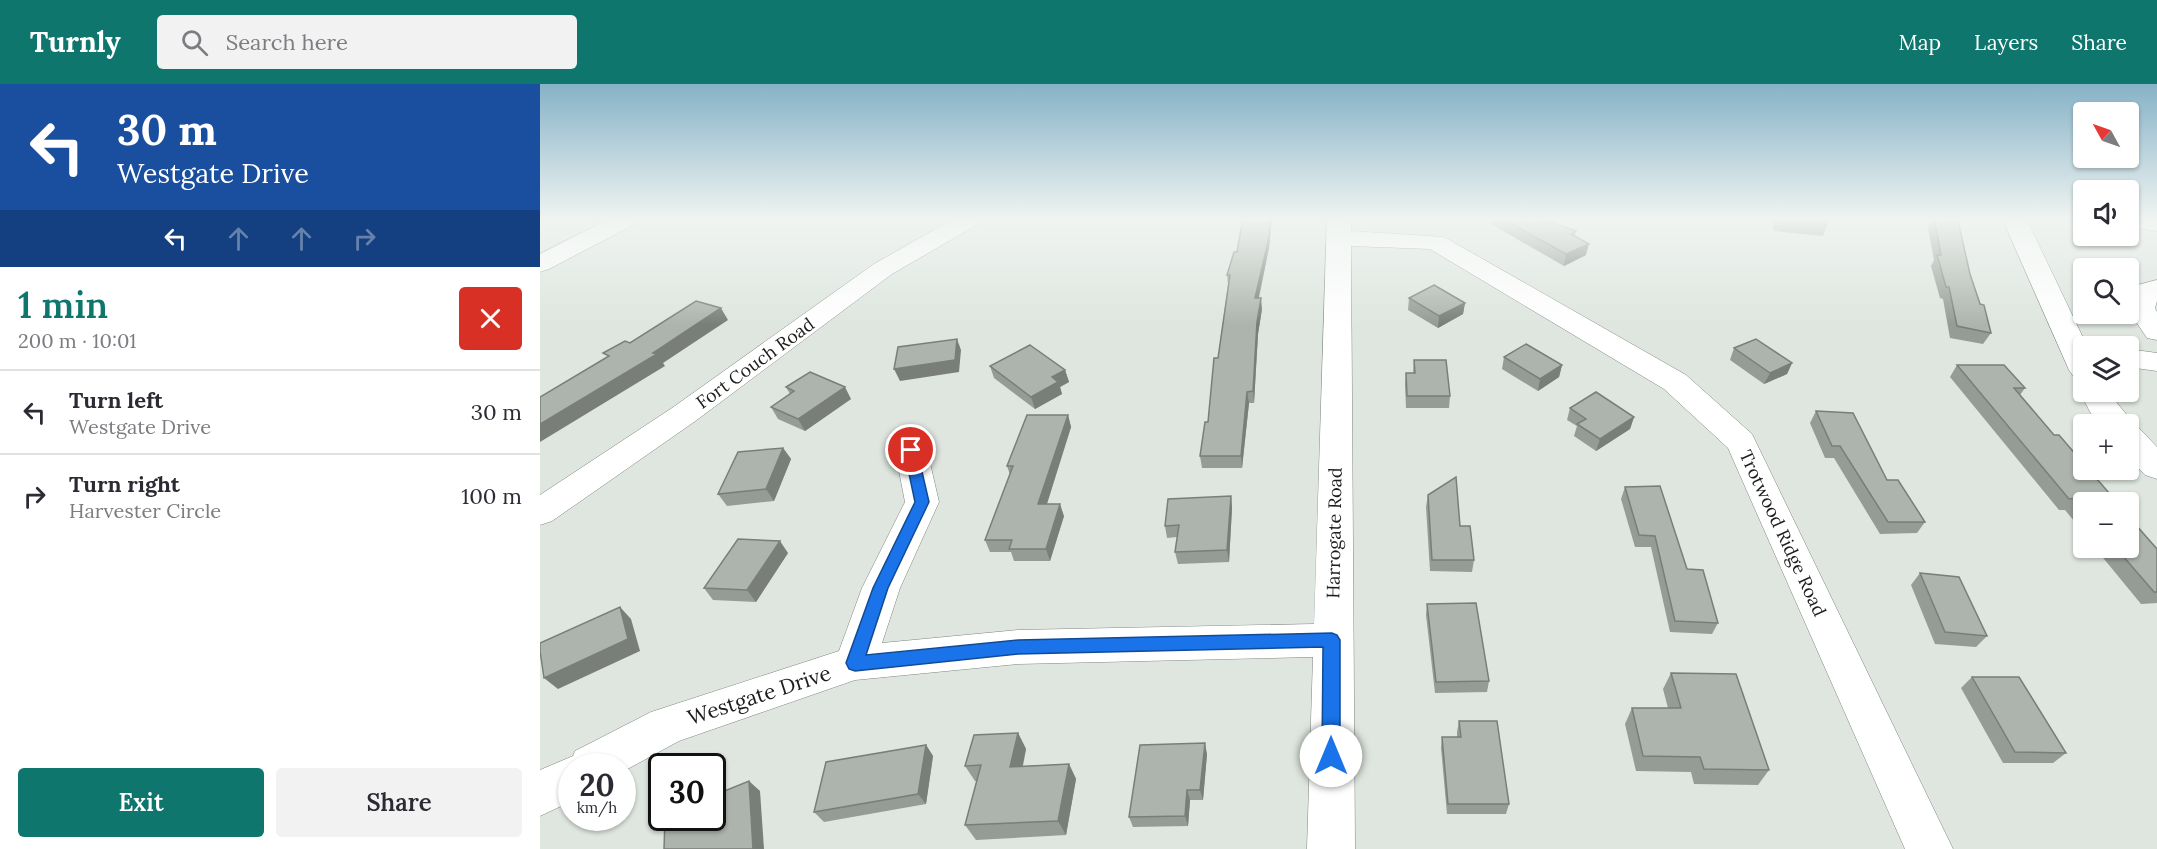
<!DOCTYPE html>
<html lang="en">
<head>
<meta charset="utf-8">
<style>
  body { margin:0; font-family:Lora,serif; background:#f2f2f3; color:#2b2b33; height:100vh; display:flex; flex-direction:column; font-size:22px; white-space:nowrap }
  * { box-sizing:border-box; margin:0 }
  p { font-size:20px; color:#7c7c81 }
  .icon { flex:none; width:33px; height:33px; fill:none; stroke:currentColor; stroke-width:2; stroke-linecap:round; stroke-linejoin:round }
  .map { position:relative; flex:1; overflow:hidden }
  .details { display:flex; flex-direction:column; background:#fff; width:540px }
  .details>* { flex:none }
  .top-card { background:#1a4fa0; color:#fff; overflow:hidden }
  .needle { width:39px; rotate:310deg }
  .tools { position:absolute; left:1533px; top:18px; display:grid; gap:12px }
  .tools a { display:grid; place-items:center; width:66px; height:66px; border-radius:6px; background:#fff; box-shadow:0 2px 4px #0004; font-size:30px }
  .speed { position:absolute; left:18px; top:669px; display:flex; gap:12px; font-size:30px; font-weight:700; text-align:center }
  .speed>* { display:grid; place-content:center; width:78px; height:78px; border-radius:50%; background:#fff; box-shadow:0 2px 4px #0004; line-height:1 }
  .speed small { font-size:15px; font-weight:400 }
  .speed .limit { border:3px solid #111; border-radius:9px; background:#fff; color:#111 }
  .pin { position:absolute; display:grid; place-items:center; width:51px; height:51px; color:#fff; margin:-26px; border:3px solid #fff; border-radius:50%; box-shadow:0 2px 6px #0007 }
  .me { position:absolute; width:66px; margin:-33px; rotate:0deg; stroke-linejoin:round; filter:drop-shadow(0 0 4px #0008) }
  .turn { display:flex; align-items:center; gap:21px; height:126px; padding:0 18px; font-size:27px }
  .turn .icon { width:78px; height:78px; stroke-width:2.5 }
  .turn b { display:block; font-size:42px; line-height:51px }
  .lanes { display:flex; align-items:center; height:57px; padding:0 18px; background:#0003; justify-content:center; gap:30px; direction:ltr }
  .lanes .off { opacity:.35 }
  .round { display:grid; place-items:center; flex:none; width:63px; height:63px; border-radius:6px; background:#f2f2f3 }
  .headline { display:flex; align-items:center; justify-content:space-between; height:102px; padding:0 18px }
  h1 { font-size:36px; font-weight:600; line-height:45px; color:#0f766e }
  .cta { display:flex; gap:12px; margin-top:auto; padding:12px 18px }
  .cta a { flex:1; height:69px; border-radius:6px; background:#0f766e; color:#fff; font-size:24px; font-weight:600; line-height:69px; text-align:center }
  .cta a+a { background:#f2f2f3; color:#2b2b33 }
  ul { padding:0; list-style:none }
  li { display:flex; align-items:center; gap:18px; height:84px; padding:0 18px; border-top:2px solid #e1e1e2 }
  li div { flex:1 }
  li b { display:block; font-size:22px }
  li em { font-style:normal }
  header { display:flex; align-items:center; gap:36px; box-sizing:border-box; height:84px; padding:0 30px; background:#0f766e; color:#fff }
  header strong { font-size:28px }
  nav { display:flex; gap:33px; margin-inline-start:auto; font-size:21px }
  .search { width:420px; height:54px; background:#f2f2f3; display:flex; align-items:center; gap:15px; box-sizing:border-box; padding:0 21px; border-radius:6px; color:#7c7c81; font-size:22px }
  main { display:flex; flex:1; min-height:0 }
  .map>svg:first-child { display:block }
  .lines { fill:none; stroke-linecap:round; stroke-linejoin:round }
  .minor-casing { stroke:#7f867f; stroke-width:1 }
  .minor { fill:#fff; fill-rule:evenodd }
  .wall { fill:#959b95 }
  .shaded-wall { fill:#797e79 }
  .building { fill:#adb4ad; stroke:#797e79; stroke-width:1.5 }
  .route { fill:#1a73e8; stroke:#114b97; stroke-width:1.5 }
  .labels { text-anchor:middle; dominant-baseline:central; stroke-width:5; stroke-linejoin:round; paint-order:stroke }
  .street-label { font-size:18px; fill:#1b1e1b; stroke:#fff }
  .near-street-label { font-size:21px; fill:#1b1e1b; stroke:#fff }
</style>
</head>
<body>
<header>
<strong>Turnly</strong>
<div class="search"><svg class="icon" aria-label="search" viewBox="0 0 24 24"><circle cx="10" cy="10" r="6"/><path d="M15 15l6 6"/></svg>Search here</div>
<nav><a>Map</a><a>Layers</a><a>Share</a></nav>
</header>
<main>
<section class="details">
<div class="top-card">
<div class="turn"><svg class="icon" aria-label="left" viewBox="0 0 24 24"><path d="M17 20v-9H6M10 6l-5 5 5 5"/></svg><div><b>30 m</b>Westgate Drive</div></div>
<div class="lanes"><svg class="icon" aria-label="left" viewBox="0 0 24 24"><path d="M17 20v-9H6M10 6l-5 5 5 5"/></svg><svg class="icon off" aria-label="ahead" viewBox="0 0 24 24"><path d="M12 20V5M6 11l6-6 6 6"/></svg><svg class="icon off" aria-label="ahead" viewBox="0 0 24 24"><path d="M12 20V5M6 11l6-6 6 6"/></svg><svg class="icon off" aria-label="right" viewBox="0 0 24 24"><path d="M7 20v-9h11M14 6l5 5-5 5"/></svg></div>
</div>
<div class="headline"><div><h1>1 min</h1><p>200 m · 10:01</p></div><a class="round" style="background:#d93025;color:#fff"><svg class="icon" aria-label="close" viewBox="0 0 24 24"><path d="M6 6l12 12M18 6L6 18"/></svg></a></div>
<ul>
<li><svg class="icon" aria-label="left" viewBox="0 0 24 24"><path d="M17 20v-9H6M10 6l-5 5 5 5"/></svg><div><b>Turn left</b><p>Westgate Drive</p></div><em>30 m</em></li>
<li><svg class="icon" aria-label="right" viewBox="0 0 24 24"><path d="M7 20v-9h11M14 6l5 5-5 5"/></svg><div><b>Turn right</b><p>Harvester Circle</p></div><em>100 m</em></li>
</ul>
<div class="cta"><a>Exit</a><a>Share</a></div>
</section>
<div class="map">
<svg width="1617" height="765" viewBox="0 0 1617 765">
  <rect width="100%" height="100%" fill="#dee6df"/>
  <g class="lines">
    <defs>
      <g id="minor">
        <path d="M71,134H101L97,139L9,185L0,188V170Z"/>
        <path d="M415,134H444L440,139L352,190L154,338L12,437L0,441V411L132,324L334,180Z"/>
        <path d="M787,134H811V147L904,153L1146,291L1212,350L1413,765H1365L1188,364L1124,305L890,165L811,162L815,765H767L773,573L478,580L315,596L139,657L82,688V682H32V717L0,732V686L33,672L35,667L111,628L299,567L322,504L365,418L355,366L360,358L371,355L382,358L387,366L399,418L360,504L342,559L478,546L774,540Z"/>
        <path d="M1462,134H1486L1547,262H1544V295L1534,293L1529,286Z"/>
        <path d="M1588,134H1617V147L1588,143Z"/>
        <path d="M1617,196V217L1615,224L1617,228V256L1607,254L1588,226L1598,201Z"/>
        <path d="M1588,265L1617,269V287L1588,283Z"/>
        <path d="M1544,302V308H1570C1576,320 1586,328 1593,340L1591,342L1599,344L1617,363V395L1605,391L1588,373V340H1559L1550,328L1540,308Z"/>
      </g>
    </defs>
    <use href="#minor" class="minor-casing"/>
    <use href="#minor" class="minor"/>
  </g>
  <g class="wall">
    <path d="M703,134H732L729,164L719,214L722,225L718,250L714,319H709L702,384H662L660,372L668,338L678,274L688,200L687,191L697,168Z"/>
    <path d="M952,134H1000L1036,147L1035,152L1046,171L1024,182L951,140Z"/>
    <path d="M1231,134H1285L1287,141L1283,152L1234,147Z"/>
    <path d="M1393,134H1401L1430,190L1451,249L1443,260L1410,254L1403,215L1400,214L1391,182L1394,176L1388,144Z"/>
    <path d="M869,214L925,219L923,230L898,244L868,226Z"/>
    <path d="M1194,264L1252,279L1247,290L1224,300L1190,276Z"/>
    <path d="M964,273L1022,281L1019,293L998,307L962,285Z"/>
    <path d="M874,276L910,312L909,324H866L865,300L866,289H873Z"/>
    <path d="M1417,281L1485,304L1480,311L1544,418V449L1525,426H1519L1410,293Z"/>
    <path d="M450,282L525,286L529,298L520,303L522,310L495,325L454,294Z"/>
    <path d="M246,303L311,315L265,347L238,335L231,323L250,310Z"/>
    <path d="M1030,324L1094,333L1090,345L1056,367L1034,352L1037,342L1027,336Z"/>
    <path d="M1276,327L1347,396L1385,438L1377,449L1340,450L1294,374H1285L1270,339Z"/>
    <path d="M528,331L531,343L507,420L524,432L510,477H474L471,468H450L445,456L470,391L467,382Z"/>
    <path d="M243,364L251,375L234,417L187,422L178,410Z"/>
    <path d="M1085,403L1147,485L1178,539L1172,550L1130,548L1111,463H1095L1081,415Z"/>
    <path d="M888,411L920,442L934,476L932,488L890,487L886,423Z"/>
    <path d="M691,412L692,424L689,478L638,480L635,468L637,453L627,454L625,442Z"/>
    <path d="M1555,464H1588L1617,465V519L1601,520Z"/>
    <path d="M248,469L216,518L173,516L164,504Z"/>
    <path d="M1380,489L1447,552L1436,563L1395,560L1371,501Z"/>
    <path d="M887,520L949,597L947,608L895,609L886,531Z"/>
    <path d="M1131,589L1229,686L1218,701L1154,700L1151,688L1096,687L1085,640L1092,624H1128L1123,605Z"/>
    <path d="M1432,593L1526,669L1513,679H1463L1421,604Z"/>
    <path d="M919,637L969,720L966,730H907L901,664L902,653H917V648Z"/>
    <path d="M478,649L486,665L483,682L529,680L536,695L526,751L436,756L425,741L437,697H435L425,682Z"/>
    <path d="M386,661L393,672L386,720L284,738L274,728Z"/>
    <path d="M667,670L663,716H650L648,742L593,743L589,733Z"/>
  </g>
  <g class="shaded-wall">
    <path d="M730,134H732L729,164L716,225L715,214Z"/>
    <path d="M1049,160L1046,171L1024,182L1026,170Z"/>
    <path d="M721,214L722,225L718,250L714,319L713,307L717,238Z"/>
    <path d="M925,219L923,230L898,244L899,232Z"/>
    <path d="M181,224L188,236L123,279L125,282L0,358V340Z"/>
    <path d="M417,255L421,266L419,288L360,297L354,285Z"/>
    <path d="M1252,279L1247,290L1224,300L1230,289Z"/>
    <path d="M1022,281L1019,293L998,307L1000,295Z"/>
    <path d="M525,286L529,298L520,303L522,310L495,325L491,313L512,293Z"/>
    <path d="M305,303L311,315L265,347L258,335Z"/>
    <path d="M707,308L709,319L702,384L701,372Z"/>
    <path d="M528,331L531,343L503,432L498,420Z"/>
    <path d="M1094,333L1090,345L1056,367L1060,355Z"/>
    <path d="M243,364L251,375L234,417L226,405Z"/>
    <path d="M691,412L692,424L689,478L687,466Z"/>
    <path d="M520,420L524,432L510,477L506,465Z"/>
    <path d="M240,457L248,469L216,518L207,506Z"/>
    <path d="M80,523L91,535L100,567L18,605L4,594Z"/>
    <path d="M478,649L486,665L479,698L470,683Z"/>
    <path d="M665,659L667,670L663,716L660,706Z"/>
    <path d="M386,661L393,672L386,720L378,710Z"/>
    <path d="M529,680L536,695L526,751L518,737Z"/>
    <path d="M209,697L220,707L224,765H213Z"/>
    <path d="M647,706L650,716L648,742L645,732Z"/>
  </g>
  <g class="building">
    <path d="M703,134H730L729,153L715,214H721L717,238L713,307L707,308L701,372H660L665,338H668L674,274H678L690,191H687L694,168H697Z"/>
    <path d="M961,134H1000L1036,147L1031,150L1049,160L1026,170Z"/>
    <path d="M1238,134H1285L1287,141L1239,136Z"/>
    <path d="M1394,134H1401L1418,137L1430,190L1440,220L1444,221L1451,249L1417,242L1409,203H1406L1397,171H1401Z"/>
    <path d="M894,201L925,219L899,232L869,214Z"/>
    <path d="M156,217L181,224L113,269L117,270L0,340V313L69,272L63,269L85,257L90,259Z"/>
    <path d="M417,255L415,276L354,285L358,263Z"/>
    <path d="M1216,255L1252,279L1230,289L1194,264Z"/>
    <path d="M986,260L1022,281L1000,295L964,273Z"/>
    <path d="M490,261L525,286L512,293L518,298L491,313L450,282Z"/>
    <path d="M874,276H906L910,312H867L866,289H875Z"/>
    <path d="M1417,281H1464L1485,304H1474L1514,351H1519L1544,380V386H1549L1577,418H1544V424L1536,414L1529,415Z"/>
    <path d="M270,288L305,303L258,335L231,323L254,307L246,303Z"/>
    <path d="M1056,308L1094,333L1060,355L1037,340L1046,335L1030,324Z"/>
    <path d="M1276,327L1313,329L1347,396H1358L1385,438H1348L1300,362H1292Z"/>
    <path d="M487,331H528L498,420H520L506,465H469L472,456H445L473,382H467Z"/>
    <path d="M243,364L226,405L178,410L198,368Z"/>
    <path d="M916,393L920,442H930L934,476H892L888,411Z"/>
    <path d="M1120,402L1147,485L1163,486L1178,539L1135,537L1115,452L1099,451L1085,403Z"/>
    <path d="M691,412L687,466L635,468L639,441L625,442L628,415Z"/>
    <path d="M1588,432L1617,465V508H1614L1576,464H1588Z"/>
    <path d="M198,455L240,457L207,506L164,504Z"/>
    <path d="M1380,489L1419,493L1447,552L1405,548Z"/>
    <path d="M936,519L949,597L896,598L887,520Z"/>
    <path d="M80,523L88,555L4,594L0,567V559Z"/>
    <path d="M1131,589L1196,590L1229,686L1164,685L1160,673L1103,672L1092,624H1141Z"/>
    <path d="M1432,593H1479L1526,669L1475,668Z"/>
    <path d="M919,637H957L969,720H908L902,653H921Z"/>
    <path d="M478,649L470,683L529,680L518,737L425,741L441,681L425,682L434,651Z"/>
    <path d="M665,659L660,706H647L645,732L589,733L600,661Z"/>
    <path d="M386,661L378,710L274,728L286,678Z"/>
    <path d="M209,697L213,765H124L125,734H172V712Z"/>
  </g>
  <linearGradient id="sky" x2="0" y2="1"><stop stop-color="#86b2c7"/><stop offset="0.56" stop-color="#f0f4f1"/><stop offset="1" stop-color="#f0f4f1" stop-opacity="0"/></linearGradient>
  <rect width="1617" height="241" fill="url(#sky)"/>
  <path class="route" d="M371,361L377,366L389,418L348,504L326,571L478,556L792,549L797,551L800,556V672L798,678L791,681L785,678L782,672L783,563L478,570L315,587L309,585L306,579L333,504L375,418L364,366Z"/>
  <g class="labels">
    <g class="street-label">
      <text transform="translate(215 279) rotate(-36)">Fort Couch Road</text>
      <text transform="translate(794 449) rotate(-89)">Harrogate Road</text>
      <text transform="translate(1243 449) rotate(65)">Trotwood Ridge Road</text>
    </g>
    <g class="near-street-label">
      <text transform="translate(219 611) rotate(-18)">Westgate Drive</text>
    </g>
  </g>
</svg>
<div class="tools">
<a><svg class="needle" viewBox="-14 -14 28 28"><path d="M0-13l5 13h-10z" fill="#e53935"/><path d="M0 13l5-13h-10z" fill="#7c7c81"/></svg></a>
<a><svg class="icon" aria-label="sound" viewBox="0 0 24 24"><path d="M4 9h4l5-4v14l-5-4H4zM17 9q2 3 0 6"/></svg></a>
<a><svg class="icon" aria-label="search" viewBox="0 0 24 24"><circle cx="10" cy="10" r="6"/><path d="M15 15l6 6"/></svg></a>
<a><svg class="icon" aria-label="layers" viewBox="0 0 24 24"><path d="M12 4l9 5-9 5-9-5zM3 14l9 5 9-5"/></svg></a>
<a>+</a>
<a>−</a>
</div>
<div class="speed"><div>20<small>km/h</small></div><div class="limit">30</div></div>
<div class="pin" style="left:371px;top:366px;background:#d93025"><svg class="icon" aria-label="arrive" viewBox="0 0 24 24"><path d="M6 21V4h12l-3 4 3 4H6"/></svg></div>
<svg class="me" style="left:791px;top:672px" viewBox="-20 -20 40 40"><circle r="19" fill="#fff"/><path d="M0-13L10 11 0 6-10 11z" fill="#1a73e8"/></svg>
</div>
</main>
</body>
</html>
